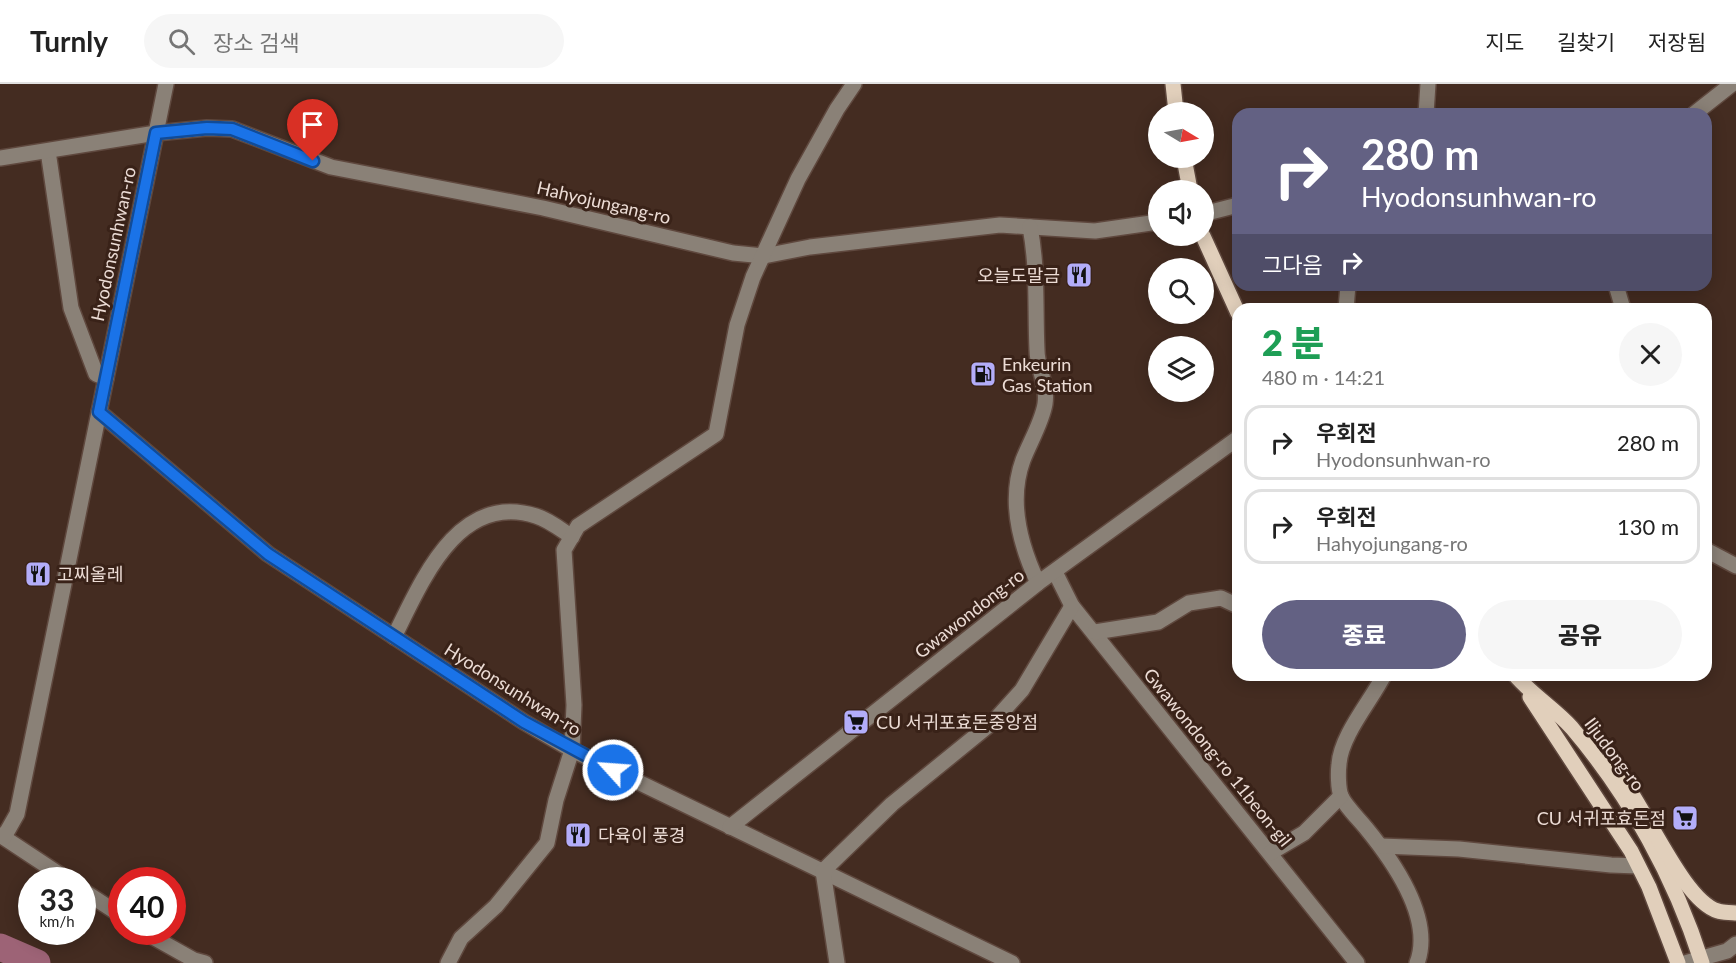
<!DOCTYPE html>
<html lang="ko">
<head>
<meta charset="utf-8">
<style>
  body { margin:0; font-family:Lato,"Noto Sans KR",sans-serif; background:#f6f6f6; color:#222; height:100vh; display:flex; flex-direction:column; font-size:22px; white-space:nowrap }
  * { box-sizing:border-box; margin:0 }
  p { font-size:20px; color:#767676 }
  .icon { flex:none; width:33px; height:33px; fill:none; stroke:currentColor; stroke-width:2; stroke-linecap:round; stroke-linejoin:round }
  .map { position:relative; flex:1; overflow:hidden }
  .panel { position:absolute; left:1232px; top:219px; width:480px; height:378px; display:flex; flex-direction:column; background:#fff; border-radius:18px; box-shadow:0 3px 15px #0003 }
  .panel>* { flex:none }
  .guide { position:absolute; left:1232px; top:24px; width:480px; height:183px; border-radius:18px; box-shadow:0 3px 15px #0003; background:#636183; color:#fff; overflow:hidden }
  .needle { width:39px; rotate:100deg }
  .fabs { position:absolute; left:1148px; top:18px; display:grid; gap:12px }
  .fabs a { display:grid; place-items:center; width:66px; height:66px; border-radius:50%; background:#fff; box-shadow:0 3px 15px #0003; font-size:30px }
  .speed { position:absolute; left:18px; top:783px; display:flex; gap:12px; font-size:30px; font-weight:700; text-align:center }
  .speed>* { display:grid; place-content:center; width:78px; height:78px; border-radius:50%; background:#fff; box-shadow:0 3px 15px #0003; line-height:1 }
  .speed small { font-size:15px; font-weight:400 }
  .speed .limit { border:9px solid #d22; background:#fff; color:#111 }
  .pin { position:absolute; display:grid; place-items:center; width:51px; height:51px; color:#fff; margin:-62px -26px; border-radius:50% 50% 50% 0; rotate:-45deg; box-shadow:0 0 6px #0007 }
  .pin .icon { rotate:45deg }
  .me { position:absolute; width:66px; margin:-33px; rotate:296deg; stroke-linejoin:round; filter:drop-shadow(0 0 4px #0008) }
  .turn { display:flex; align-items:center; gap:21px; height:126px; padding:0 30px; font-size:27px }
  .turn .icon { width:78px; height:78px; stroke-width:2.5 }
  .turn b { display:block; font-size:42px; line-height:51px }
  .then { display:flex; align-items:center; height:57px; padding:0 30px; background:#0003; gap:12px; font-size:22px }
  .round { display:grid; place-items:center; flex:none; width:63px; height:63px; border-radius:32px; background:#f6f6f6 }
  .head { display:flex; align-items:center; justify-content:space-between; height:102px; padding:0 30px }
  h1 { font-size:36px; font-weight:800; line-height:45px; color:#1e9e55 }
  .action { display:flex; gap:12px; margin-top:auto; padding:12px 30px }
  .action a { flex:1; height:69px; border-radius:36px; background:#636183; color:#fff; font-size:24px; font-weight:800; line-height:69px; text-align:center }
  .action a+a { background:#f6f6f6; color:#222 }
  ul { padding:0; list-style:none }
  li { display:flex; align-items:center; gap:18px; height:75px; margin:0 12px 9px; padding:0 18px; border:3px solid #e0e0e0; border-radius:18px }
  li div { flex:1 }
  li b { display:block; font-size:22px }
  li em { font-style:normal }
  header { display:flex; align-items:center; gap:36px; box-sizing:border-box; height:84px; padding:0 30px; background:#fff; border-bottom:2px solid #e0e0e0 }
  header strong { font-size:28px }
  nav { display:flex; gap:33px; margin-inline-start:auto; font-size:21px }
  .search { width:420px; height:54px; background:#f6f6f6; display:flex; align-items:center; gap:15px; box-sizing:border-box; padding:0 21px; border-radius:33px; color:#767676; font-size:22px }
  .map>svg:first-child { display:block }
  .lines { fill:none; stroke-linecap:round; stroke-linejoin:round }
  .river { stroke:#9d6376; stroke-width:27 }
  .minor-casing { stroke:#5f483e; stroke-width:18 }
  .major-casing { stroke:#5f483e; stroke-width:18 }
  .minor { stroke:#8a8177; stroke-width:15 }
  .major { stroke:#e1cfbb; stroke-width:15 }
  .route-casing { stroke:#114b97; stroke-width:15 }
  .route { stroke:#1a73e8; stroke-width:10 }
  .labels { text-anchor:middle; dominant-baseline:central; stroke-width:6; stroke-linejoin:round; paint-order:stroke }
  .street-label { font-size:18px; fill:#ecdcd5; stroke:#392218 }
  .poi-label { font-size:18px; fill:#ecdcd5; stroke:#392218; text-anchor:start }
</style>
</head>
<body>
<header>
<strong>Turnly</strong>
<div class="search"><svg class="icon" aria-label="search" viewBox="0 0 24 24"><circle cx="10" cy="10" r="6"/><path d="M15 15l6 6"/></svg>장소 검색</div>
<nav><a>지도</a><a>길찾기</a><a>저장됨</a></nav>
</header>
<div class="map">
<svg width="1736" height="879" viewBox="0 0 1736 879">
  <rect width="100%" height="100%" fill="#442c21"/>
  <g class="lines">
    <path class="river" d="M0,863L37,879"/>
    <defs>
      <g id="minor">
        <path d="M1426,30L1428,0"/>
        <path d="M1694,30L1732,0"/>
        <path d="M48,67L71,224L96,290L106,294"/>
        <path d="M0,74L156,49L207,44L232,45L331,83L543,124L733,169L764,172L810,163L1000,141L1095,147L1158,138"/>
        <path d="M1203,130L1238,121"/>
        <path d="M1030,143C1038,185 1035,224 1037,266C1037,285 1048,300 1045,320C1042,338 1030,358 1023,376C1008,417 1020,461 1038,499"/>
        <path d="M1616,201L1623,225"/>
        <path d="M1346,225L1348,201"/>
        <path d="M99,328L268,470L524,638L572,666L1012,879"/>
        <path d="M1706,466L1736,482"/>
        <path d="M1055,488L1072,522L1357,879"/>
        <path d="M1095,548L1158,538L1189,519L1221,514L1238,522"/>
        <path d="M394,553C422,497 458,407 536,432C549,436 560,445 572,453"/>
        <path d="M1384,591C1371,617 1341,651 1339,680C1338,688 1338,704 1341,712C1345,722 1359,735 1366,744C1393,777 1434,834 1417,879"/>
        <path d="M730,743L1038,499L1238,354"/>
        <path d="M0,751L68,796"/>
        <path d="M4,753L17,730L166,0"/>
        <path d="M1381,762L1459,765L1611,781L1638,782"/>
        <path d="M1270,769L1304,749L1341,712"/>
        <path d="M82,806L122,832"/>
        <path d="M144,848L194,876L205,879"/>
        <path d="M448,879L461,854L496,822L547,759L556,716L572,666L574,621L564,466L578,442L716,350L737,241L753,193L798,95L837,25L854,0"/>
        <path d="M837,879L823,787L892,720L994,637L1022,606L1072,522"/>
        <path d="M1685,879L1727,867L1736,860"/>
      </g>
      <g id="major">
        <path d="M1173,0L1176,28"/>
        <path d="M1184,74L1190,106"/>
        <path d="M1203,152L1238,229"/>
        <path d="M1515,591C1532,611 1555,625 1572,644C1630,712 1675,794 1702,879"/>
        <path d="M1530,613L1631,767L1649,803L1678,879"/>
        <path d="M1607,677C1641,709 1680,816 1718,827C1723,829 1730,828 1736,829"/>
      </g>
    </defs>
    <use href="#minor" class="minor-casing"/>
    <use href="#major" class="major-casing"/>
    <use href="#minor" class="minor"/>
    <use href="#major" class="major"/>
  </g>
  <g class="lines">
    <defs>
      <path id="route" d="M313,77L232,45L207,44L156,49L99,328L268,470L524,638L613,686"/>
    </defs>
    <use href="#route" class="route-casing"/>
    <use href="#route" class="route"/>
  </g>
  <defs>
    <symbol id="restaurant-square" viewBox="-11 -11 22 22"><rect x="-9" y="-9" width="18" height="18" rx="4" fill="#b3adf9" stroke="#392218"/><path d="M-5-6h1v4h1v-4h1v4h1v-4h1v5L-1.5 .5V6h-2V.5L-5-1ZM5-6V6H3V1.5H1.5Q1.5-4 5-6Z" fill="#111"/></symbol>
    <symbol id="fuel-square" viewBox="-11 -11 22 22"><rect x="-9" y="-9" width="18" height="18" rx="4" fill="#b3adf9" stroke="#392218"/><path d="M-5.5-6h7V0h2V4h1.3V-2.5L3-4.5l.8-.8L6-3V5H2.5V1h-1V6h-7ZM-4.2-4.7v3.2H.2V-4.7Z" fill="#111"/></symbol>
    <symbol id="supermarket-square" viewBox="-11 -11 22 22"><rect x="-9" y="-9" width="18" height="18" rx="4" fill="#b3adf9" stroke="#392218"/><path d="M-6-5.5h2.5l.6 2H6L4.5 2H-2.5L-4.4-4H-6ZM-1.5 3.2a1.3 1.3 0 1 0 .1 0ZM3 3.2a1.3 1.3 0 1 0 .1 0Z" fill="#111"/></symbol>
  </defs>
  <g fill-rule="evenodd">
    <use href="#restaurant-square" x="1064" y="176" width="30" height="30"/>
    <use href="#fuel-square" x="968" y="275" width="30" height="30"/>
    <use href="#restaurant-square" x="23" y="475" width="30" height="30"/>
    <use href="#supermarket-square" x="841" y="623" width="30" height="30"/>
    <use href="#supermarket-square" x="1670" y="719" width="30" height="30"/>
    <use href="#restaurant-square" x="563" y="736" width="30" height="30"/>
  </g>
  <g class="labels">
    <g class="street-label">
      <text transform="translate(604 118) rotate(13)">Hahyojungang-ro</text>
      <text transform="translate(113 160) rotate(-78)">Hyodonsunhwan-ro</text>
      <text transform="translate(969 529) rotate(-38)">Gwawondong-ro</text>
      <text transform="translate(513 605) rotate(32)">Hyodonsunhwan-ro</text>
      <text transform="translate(1615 670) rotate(53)">Iljudong-ro</text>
      <text transform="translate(1218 673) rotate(51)">Gwawondong-ro 11beon-gil</text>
    </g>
    <g class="poi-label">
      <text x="1060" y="191" text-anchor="end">오늘도말금</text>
      <text x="1002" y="280">Enkeurin<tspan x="1002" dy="21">Gas Station</tspan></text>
      <text x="57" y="490">고찌올레</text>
      <text x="876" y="638">CU 서귀포효돈중앙점</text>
      <text x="1666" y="734" text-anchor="end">CU 서귀포효돈점</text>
      <text x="598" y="751">다육이 풍경</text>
    </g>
  </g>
</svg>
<div class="fabs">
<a><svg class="needle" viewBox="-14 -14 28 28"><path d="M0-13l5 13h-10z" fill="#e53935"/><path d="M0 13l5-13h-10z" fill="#767676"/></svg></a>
<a><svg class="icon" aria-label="sound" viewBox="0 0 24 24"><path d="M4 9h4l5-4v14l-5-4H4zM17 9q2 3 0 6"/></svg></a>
<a><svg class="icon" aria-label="search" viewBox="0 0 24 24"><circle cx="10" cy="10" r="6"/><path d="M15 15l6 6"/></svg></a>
<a><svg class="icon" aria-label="layers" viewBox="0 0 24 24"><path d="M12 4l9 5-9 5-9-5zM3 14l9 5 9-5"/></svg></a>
</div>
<div class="speed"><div>33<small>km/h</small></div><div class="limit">40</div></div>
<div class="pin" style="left:313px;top:77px;background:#d93025"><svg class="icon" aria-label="arrive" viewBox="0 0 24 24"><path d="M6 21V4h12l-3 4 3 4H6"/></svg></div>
<svg class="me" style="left:613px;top:686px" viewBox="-20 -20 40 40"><circle r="17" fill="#1a73e8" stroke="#fff" stroke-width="3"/><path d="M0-11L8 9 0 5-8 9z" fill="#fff"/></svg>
<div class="guide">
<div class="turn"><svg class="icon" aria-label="right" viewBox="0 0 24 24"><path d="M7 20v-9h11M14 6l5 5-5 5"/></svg><div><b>280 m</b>Hyodonsunhwan-ro</div></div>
<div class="then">그다음<svg class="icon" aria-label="right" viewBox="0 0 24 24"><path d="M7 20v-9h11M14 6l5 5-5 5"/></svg></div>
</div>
<section class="panel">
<div class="head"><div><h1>2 분</h1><p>480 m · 14:21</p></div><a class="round"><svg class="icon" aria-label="close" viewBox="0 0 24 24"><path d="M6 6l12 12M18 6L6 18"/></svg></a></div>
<ul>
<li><svg class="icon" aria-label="right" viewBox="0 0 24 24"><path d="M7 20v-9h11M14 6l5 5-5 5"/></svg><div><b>우회전</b><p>Hyodonsunhwan-ro</p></div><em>280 m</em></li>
<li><svg class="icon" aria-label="right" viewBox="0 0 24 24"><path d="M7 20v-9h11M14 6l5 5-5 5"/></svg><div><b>우회전</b><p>Hahyojungang-ro</p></div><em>130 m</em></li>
</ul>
<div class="action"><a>종료</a><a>공유</a></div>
</section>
</div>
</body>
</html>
